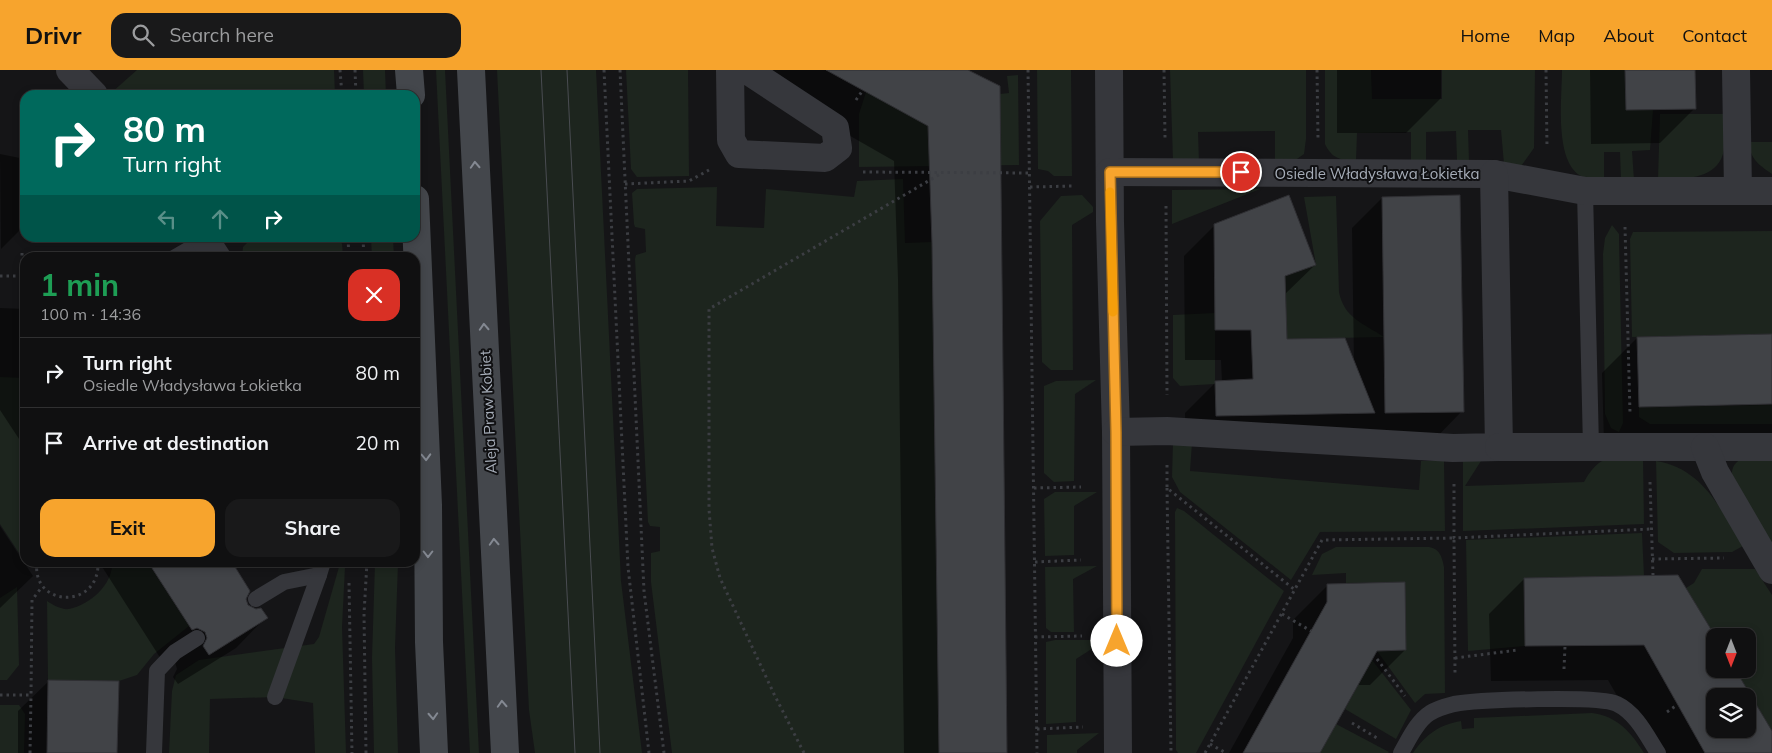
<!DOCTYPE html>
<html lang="en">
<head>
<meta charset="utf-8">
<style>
  body { margin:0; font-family:Mulish,sans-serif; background:#19191a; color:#f1f3f6; height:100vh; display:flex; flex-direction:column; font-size:19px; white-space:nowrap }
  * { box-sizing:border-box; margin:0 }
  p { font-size:16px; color:#9c9d9f }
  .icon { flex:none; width:28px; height:28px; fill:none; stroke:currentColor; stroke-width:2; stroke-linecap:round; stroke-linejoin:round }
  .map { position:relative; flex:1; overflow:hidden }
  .sheet { position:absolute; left:20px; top:182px; width:400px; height:315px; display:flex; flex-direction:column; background:#101011; border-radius:15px; box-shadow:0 2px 8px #0003,0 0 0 1px #303031 }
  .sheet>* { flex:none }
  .guide { position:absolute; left:20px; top:20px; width:400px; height:152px; border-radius:15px; box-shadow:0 2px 8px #0003,0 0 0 1px #303031; background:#00695c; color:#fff; overflow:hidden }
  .needle { width:32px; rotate:180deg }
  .fabs { position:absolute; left:1706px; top:558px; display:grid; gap:10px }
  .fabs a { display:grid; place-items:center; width:50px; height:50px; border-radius:10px; background:#101011; box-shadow:0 2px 8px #0003,0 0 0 1px #303031; font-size:25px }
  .pin { position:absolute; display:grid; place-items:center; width:42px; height:42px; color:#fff; margin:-21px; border:2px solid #fff; border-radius:50%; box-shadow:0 1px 5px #0007 }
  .me { position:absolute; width:55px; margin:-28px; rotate:0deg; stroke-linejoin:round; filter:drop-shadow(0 0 4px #0008) }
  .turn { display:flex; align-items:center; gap:18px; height:105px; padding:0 20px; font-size:22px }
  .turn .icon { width:65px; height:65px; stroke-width:2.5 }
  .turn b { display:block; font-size:35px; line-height:42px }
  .lanes { display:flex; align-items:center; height:48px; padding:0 20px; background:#0003; justify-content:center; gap:25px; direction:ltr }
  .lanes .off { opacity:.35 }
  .round { display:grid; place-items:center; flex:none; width:52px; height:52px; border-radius:15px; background:#19191a }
  .headline { display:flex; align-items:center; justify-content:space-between; height:85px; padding:0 20px }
  h1 { font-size:30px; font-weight:700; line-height:38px; color:#1e9e55 }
  .cta { display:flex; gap:10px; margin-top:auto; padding:10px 20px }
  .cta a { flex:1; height:58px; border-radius:15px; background:#f7a42d; color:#111; font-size:20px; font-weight:700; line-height:58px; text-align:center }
  .cta a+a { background:#19191a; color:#f1f3f6 }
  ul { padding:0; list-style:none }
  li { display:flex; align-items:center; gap:15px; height:70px; padding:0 20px; border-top:1px solid #303031 }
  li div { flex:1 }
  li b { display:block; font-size:19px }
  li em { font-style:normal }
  header { display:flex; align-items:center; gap:30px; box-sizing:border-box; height:70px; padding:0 25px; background:#f7a42d; color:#111 }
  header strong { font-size:24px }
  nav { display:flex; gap:28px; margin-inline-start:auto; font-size:18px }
  .search { width:350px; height:45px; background:#19191a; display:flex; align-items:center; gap:12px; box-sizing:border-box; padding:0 18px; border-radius:15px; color:#9c9d9f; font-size:19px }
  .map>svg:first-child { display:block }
  .green { fill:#1d251e }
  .shadow { fill:#0007; fill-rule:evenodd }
  .building { fill:#414347; stroke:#2f2f33; fill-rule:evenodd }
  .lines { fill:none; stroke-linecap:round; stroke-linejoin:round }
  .path { stroke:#3c3e43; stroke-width:3; stroke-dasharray:2.5 4; stroke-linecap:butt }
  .lane { stroke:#36373c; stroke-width:16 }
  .street { stroke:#36373c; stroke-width:28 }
  .secondary { stroke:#44474c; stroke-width:28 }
  .tram { stroke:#494c51; stroke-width:1 }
  .oneway { stroke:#848992 }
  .route-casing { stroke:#a16b1d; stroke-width:12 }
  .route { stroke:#f7a42d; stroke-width:9 }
  .slow { stroke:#f59e0b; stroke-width:9 }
  .labels { text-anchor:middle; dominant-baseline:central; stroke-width:4; stroke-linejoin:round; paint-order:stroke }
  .street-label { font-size:15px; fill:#a6adb8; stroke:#101012 }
</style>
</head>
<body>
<header>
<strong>Drivr</strong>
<div class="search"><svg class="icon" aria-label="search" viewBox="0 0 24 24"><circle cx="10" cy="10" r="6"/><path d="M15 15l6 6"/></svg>Search here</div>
<nav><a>Home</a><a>Map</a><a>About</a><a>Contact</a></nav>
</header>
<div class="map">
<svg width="1772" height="683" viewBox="0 0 1772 683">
  <rect width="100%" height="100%" fill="#151517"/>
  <g class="green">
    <path d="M137,0H334L335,25H113L111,23Z"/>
    <path d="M363,0H385L386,25H364Z"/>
    <path d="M436,0H445L479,683H470Z"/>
    <path d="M497,0H596L621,511L642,683H535L529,640Z"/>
    <path d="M626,0H688L689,106L637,107L631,99Z"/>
    <path d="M1037,0H1071L1072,106H1054L1048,101L1038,99Z"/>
    <path d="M1170,0H1306V69L1304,84L1294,91H1275V61L1198,62L1199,92L1173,91Z"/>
    <path d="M1325,0H1371L1372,29H1442V0H1535L1534,78L1519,99L1504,94L1501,60H1468L1469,91L1457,90L1456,61L1426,62V90H1411V62L1357,63L1356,91C1341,90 1332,89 1325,74Z"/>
    <path d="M1562,0H1625L1626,39L1653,40L1650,80L1632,81L1634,110H1621L1620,82H1604V110C1597,109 1587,109 1581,106C1554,91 1562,27 1562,0Z"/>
    <path d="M1018,5L1019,95L859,97V44L866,22L928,56L929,84L1001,82L1000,24L1009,23L1007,6Z"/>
    <path d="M1660,44H1725C1725,57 1726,72 1723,84C1715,111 1680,109 1658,109Z"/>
    <path d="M1749,72H1772V104C1759,95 1750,89 1749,72Z"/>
    <path d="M903,109L905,173L932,172L939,683H672L651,512V483L660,481V457L650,456L648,452L635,189L636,185L646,182L645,159L635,157L634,154L632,123L637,119L717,117L716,156L764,158L766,119L854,127L857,111Z"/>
    <path d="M1260,119L1172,154V120Z"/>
    <path d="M1082,125L1093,137V142L1072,155L1073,300H1051L1042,292L1040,151L1061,126Z"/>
    <path d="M1336,126L1339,222C1344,248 1363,253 1384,267L1287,269L1285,206L1316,195L1304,127Z"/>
    <path d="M1612,155L1619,164V170L1623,353L1619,362L1611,358L1605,344L1603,184L1605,168Z"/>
    <path d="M1772,161V264L1632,267L1630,169L1633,162Z"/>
    <path d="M252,168H339L342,174L343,186L242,187L243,177Z"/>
    <path d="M371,168H393L394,187H372Z"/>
    <path d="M1215,243V314L1180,316L1173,308V245Z"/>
    <path d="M0,307L25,308V479L19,483L0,454Z"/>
    <path d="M1096,310L1075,324L1074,411L1054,412L1044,403V316L1056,311Z"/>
    <path d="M1772,335V354H1650L1639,347V337Z"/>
    <path d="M1173,372L1192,373L1190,401L1419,420L1421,391H1444L1445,461L1320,462L1291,510L1180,422L1172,407Z"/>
    <path d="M1772,385V475L1732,407C1730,384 1755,387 1772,385Z"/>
    <path d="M1643,387L1644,454L1463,461V391H1481L1465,416L1584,412C1601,382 1612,388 1643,387Z"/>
    <path d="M1656,391C1702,398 1721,439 1743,476L1732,482L1674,483L1658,472Z"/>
    <path d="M1055,422H1097L1074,436V485L1045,486L1044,429Z"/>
    <path d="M1177,438L1184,441L1284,521L1196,683H1178L1176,680L1175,442Z"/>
    <path d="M1642,463L1644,506L1524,508L1525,576L1468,581L1466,470Z"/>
    <path d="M1336,477H1429C1440,479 1442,487 1444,497L1445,623L1425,624L1415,633L1377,581L1406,580L1405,512L1346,513V503L1312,505L1322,484Z"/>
    <path d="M112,493H148L189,556L154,584L137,605L119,611L48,610L47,531C53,535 62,540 69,539C90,535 113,514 112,493Z"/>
    <path d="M375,493H398L395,578L398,683H374L372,588Z"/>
    <path d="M1097,496L1073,509L1074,562H1051L1046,558L1045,497Z"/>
    <path d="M339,497H345L342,557L346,683H315L313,633L275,627L210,629L209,683H169L172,621L176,605L199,590L314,574L319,567Z"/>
    <path d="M1702,499H1755L1772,525V661L1735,599H1748V566H1715L1686,518L1694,513Z"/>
    <path d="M17,517L19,595L7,610H0V528Z"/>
    <path d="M1055,570H1100L1101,573L1076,589V652L1046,654V572Z"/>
    <path d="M1372,590L1411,640L1396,669L1345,639Z"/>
    <path d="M0,635H19L25,644L24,683H0Z"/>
    <path d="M1592,643C1617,646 1631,662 1644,683H1413C1426,664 1439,655 1461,651L1462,659L1474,658V648Z"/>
    <path d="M1336,654L1389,682L1388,683H1320Z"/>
    <path d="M1099,663L1077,680V683H1047V665Z"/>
  </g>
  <g class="shadow">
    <path d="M735,0H965L1006,683H904L898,209L894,91Z"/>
    <path d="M1337,0H1441V28L1406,63H1337Z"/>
    <path d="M1590,0H1694L1695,38L1660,73L1591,74Z"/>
    <path d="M0,84L25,89V135L20,160L1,179Z"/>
    <path d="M1382,128L1462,341L1432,372L1186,376L1185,343L1216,312H1222L1221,290H1185L1184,186L1215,155L1315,195L1284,225L1286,271L1354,293L1352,158Z"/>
    <path d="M0,238L25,239V378L0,340Z"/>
    <path d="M1772,266V369L1604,372L1602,303L1637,268Z"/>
    <path d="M0,456L33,506L0,538Z"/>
    <path d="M99,492H231L247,535L266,547L236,578L178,614L173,607L177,599L175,592L161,589Z"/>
    <path d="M1524,509L1715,569V599H1733L1772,662V683H1650L1608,610L1491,611L1489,544ZM1715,626H1748V659H1715Z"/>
    <path d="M1328,515L1405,580L1370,615H1356L1319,683H1229L1293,568V550Z"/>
    <path d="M49,611L116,683H18V641Z"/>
  </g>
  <g class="building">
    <path d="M826,0H968L1000,16L1007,683H939L932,173L928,56Z"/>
    <path d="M1625,0H1695L1696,39L1626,40Z"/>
    <path d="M1289,125L1316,195L1285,206L1287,269L1345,268L1375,343L1216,346L1215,311L1253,309L1251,260H1215L1214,154Z"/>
    <path d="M1460,125L1464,342L1385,343L1382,127Z"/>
    <path d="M1772,264V334L1639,337L1637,267Z"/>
    <path d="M148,492H232L250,521L246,529L248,535L256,539L261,538L268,548L209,585L203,576L207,568L205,562L197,558L192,560Z"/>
    <path d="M1678,505L1715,566V599H1735L1772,661V683H1705L1644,575L1525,576L1524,508ZM1715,626H1748V659H1715Z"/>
    <path d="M1405,512L1406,580L1377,581L1320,683H1243L1327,532V514Z"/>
    <path d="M48,610L119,611L117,683H47Z"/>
  </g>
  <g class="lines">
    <g class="path">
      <path d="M340,0L342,25"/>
      <path d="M355,0L356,25"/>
      <path d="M604,0L628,497L649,683"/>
      <path d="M620,0L644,521L664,683"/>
      <path d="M1028,0L1037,683"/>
      <path d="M1164,0L1165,68"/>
      <path d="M1317,0L1318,69"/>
      <path d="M1546,0L1547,78"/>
      <path d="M856,30L863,20"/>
      <path d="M863,102L1030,103"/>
      <path d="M625,114L689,111L709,100"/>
      <path d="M1030,117L1074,116"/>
      <path d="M1166,136L1167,325"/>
      <path d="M1625,157L1630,343"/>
      <path d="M348,168L349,188"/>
      <path d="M363,168L364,188"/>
      <path d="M22,183V205"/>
      <path d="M0,206H25"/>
      <path d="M1167,395V418L1295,520"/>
      <path d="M1650,412L1653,505"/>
      <path d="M1454,414V468L1651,459"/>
      <path d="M1034,418L1081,417"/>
      <path d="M1167,418L1171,683"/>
      <path d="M1652,489L1724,488"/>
      <path d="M37,492C31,538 100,540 98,492"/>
      <path d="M1035,492L1081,490"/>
      <path d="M349,513L352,683"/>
      <path d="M1282,544L1311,561"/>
      <path d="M1035,567L1082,566"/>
      <path d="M1455,588L1518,580"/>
      <path d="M1377,589L1405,626"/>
      <path d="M1564,599L1565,576"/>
      <path d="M0,625H31L32,530L42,517"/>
      <path d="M1667,642L1677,635"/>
      <path d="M1352,653L1377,668"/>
      <path d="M1037,659L1083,657"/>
      <path d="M1210,674L1226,683"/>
      <path d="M30,683L31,625"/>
      <path d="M366,683L364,544L367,492"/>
      <path d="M804,683L774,624L720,508L712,478L709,439V239L942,103"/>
      <path d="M1205,683L1322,470L1454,468L1455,603"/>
    </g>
    <g class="lane">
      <path d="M1585,121L1591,377"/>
      <path d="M174,188L205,170"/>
      <path d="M256,529L284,512L319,505L323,492"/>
      <path d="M275,627L319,505"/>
      <path d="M154,683L157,601L175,582L197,568"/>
      <path d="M1401,683C1408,671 1417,651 1430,643C1436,639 1446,636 1454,634C1477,630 1600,625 1617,634C1636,643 1647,666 1658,683"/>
    </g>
    <g class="street">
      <path d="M70,0L94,25"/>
      <path d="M730,0L731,70L739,84L825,88L838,78L835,58L747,0"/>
      <path d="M1109,0L1110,152L1116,362L1118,683"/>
      <path d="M1736,0L1738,121"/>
      <path d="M1110,102L1494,104L1585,121H1772"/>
      <path d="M204,168L217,188"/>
      <path d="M1116,362L1167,361L1453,378L1499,377L1494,104"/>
      <path d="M1499,377H1772"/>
      <path d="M1705,377L1715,402L1772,500"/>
    </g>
    <g class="secondary">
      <path d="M409,0L411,25"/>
      <path d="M471,0L505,683"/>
      <path d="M415,129L428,435L429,572L434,683"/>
    </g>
    <g class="tram">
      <path d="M541,0L575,683"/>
      <path d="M567,0L600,683"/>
    </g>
  </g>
  <defs><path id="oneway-chevron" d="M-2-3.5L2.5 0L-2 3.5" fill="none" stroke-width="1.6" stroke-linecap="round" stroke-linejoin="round" transform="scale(1.25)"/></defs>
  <g class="oneway">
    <use href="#oneway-chevron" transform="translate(475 95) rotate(-93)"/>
    <use href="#oneway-chevron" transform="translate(484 257) rotate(-93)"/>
    <use href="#oneway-chevron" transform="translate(426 387) rotate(88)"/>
    <use href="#oneway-chevron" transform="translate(494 472) rotate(-93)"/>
    <use href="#oneway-chevron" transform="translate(428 484) rotate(90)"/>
    <use href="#oneway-chevron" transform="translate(502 634) rotate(-93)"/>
    <use href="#oneway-chevron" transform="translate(433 646) rotate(87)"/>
  </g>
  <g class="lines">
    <defs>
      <path id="route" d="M1117,571L1116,362L1110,102H1241"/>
    </defs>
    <use href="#route" class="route-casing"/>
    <use href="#route" class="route"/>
    <path class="slow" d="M1110,122L1113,242"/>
  </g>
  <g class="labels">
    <g class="street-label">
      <text x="1377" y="103">Osiedle Władysława Łokietka</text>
      <text transform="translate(488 342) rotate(-93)">Aleja Praw Kobiet</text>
    </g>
  </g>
</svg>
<div class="fabs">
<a><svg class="needle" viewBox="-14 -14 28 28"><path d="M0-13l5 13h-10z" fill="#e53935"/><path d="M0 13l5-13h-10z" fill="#9c9d9f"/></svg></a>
<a><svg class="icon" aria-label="layers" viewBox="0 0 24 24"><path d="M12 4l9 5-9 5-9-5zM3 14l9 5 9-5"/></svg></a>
</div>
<div class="pin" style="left:1241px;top:102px;background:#d93025"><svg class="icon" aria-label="arrive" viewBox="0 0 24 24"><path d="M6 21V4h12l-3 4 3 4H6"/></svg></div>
<svg class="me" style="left:1117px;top:571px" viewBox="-20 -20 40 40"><circle r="19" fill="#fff"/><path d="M0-13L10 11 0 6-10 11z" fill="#f7a42d"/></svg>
<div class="guide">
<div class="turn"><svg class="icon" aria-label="right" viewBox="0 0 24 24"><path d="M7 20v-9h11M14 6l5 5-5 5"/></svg><div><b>80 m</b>Turn right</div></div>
<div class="lanes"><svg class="icon off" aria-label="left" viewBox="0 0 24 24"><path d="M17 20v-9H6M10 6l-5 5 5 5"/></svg><svg class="icon off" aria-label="ahead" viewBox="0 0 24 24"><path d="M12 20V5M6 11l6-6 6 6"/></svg><svg class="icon" aria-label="right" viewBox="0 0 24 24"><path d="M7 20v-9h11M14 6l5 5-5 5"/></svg></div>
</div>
<section class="sheet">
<div class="headline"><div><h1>1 min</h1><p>100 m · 14:36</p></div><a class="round" style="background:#d93025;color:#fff"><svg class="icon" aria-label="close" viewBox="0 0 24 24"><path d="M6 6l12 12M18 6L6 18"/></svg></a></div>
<ul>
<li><svg class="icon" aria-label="right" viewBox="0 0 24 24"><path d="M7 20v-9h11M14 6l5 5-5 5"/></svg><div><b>Turn right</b><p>Osiedle Władysława Łokietka</p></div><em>80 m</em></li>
<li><svg class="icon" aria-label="arrive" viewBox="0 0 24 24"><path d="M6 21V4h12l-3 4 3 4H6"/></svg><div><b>Arrive at destination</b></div><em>20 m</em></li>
</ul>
<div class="cta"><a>Exit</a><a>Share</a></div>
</section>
</div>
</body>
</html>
